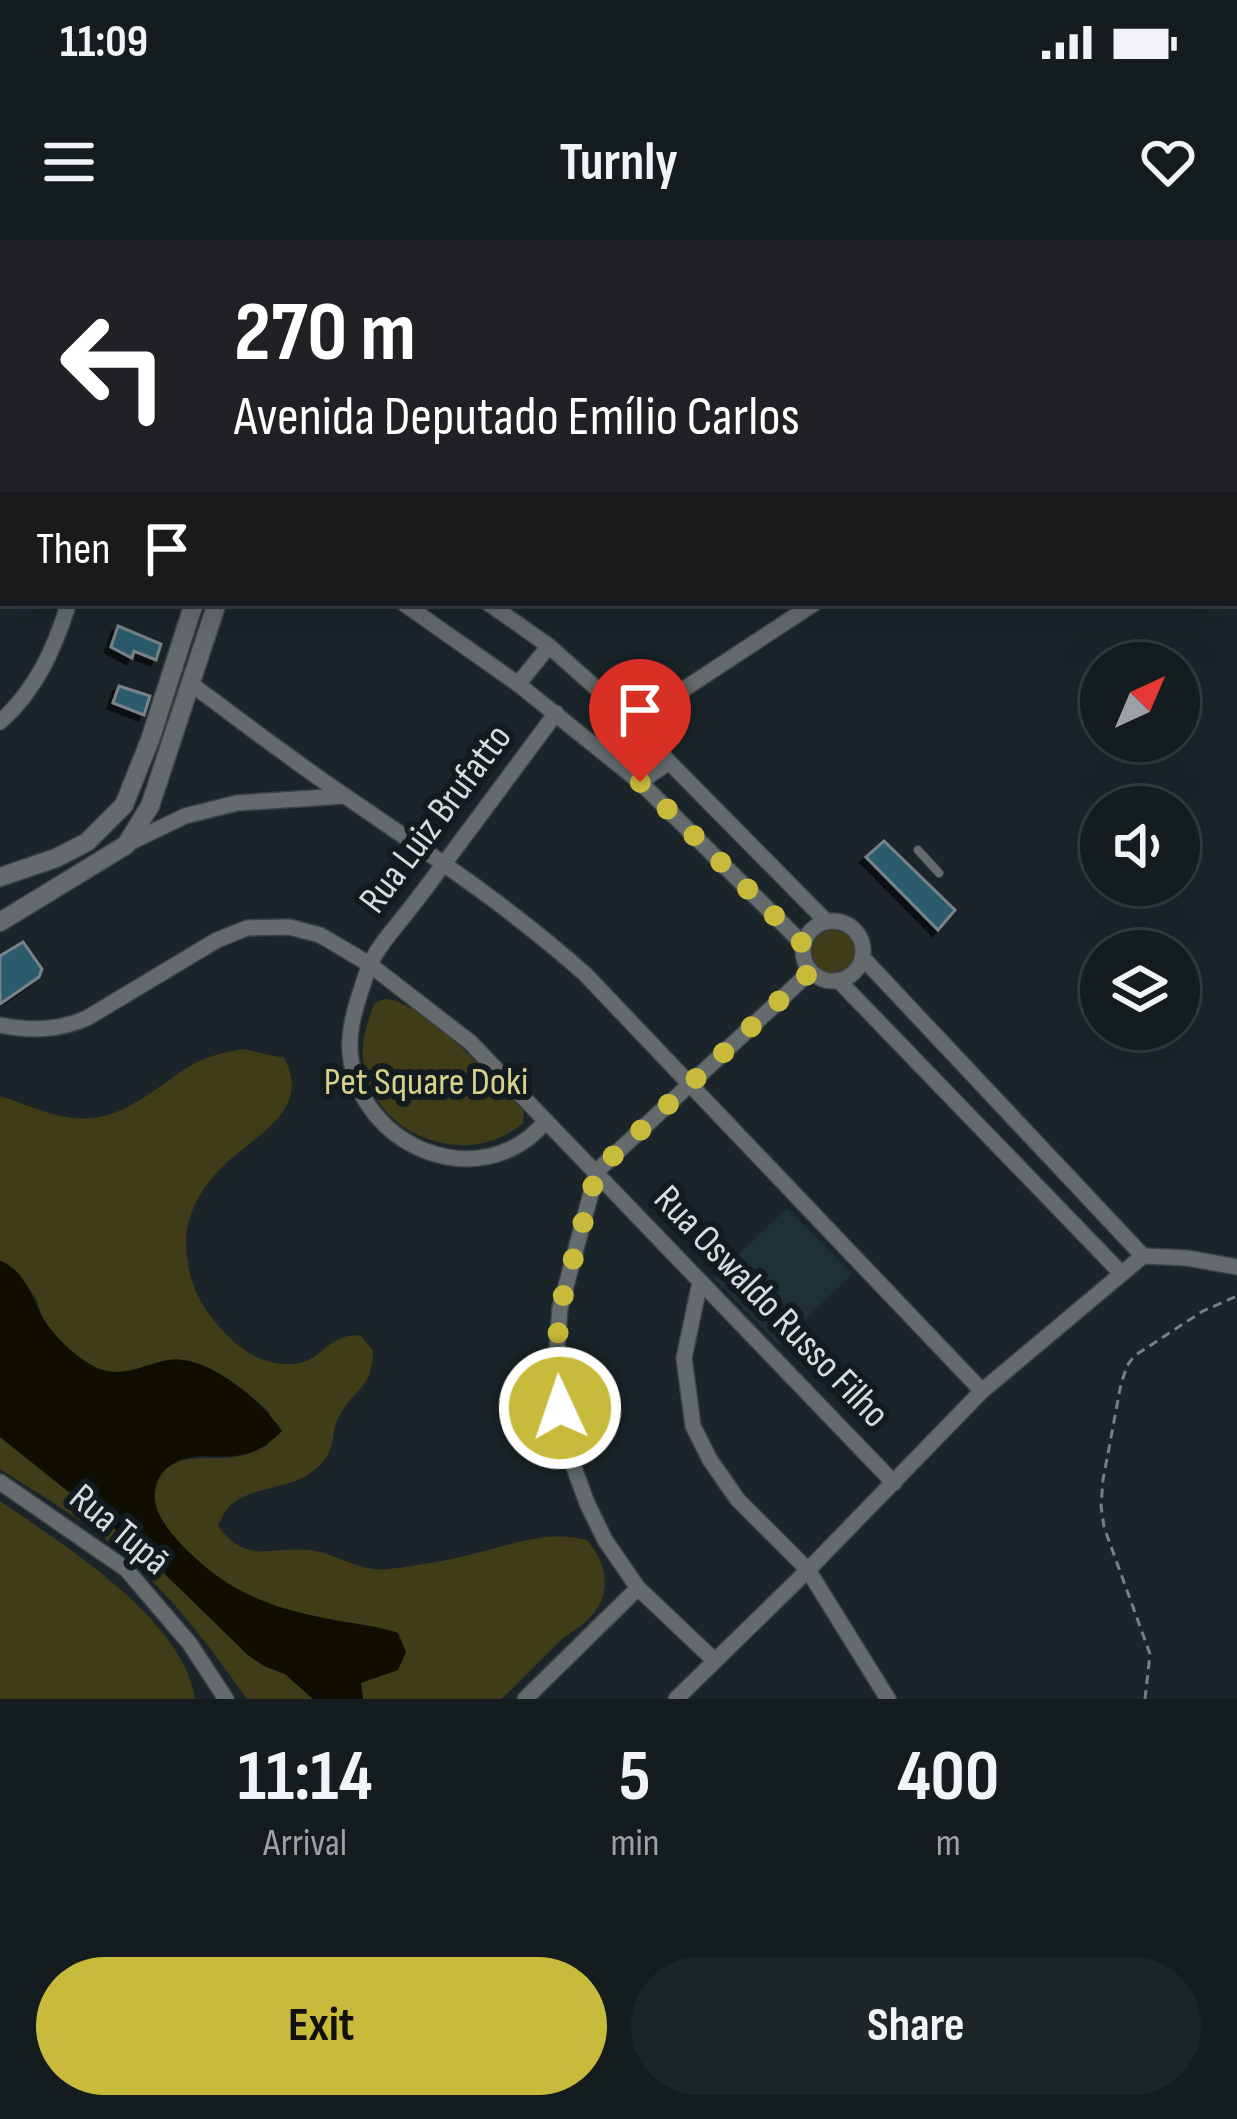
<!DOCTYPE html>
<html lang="en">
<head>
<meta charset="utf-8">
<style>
  body { margin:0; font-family:"Sofia Sans Condensed",sans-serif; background:#1d2528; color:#f1f3f6; height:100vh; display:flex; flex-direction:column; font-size:45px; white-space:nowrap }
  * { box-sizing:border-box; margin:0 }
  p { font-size:39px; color:#9da1a4 }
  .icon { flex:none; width:66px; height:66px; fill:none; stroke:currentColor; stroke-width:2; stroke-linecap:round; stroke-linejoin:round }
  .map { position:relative; height:1459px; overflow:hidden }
  .panel { display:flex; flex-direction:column; background:#141c1f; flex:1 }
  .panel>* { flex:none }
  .hud { position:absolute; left:0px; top:0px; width:1239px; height:366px; box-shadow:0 12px 48px #0002,0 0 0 3px #333a3d; background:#202124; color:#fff; overflow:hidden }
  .needle { width:78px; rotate:44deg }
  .fabs { position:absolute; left:1080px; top:402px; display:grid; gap:24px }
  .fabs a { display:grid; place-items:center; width:120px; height:120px; border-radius:50%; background:#141c1f; box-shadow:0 12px 48px #0002,0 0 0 3px #333a3d; font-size:60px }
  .pin { position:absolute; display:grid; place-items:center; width:102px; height:102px; color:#fff; margin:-123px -51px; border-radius:50% 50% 50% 0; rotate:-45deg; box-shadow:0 0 12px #0007 }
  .pin .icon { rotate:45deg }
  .me { position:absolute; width:132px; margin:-66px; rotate:357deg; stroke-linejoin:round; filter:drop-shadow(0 0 9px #0008) }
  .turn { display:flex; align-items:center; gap:42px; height:252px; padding:0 36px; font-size:54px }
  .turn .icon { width:156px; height:156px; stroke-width:2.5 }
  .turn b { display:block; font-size:84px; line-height:102px }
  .then { display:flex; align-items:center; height:114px; padding:0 36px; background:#0003; gap:24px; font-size:45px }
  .eta { display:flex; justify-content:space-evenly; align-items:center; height:204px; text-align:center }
  .eta b { font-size:72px; font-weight:700; line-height:84px }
  .button { display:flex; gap:24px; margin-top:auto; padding:24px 36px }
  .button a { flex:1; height:138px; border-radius:72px; background:#c8bb3b; color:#111; font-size:48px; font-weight:700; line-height:138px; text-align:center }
  .button a+a { background:#1d2528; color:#f1f3f6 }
  .status { display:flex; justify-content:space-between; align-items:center; height:84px; padding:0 60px; background:#141c1f; direction:ltr }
  .status svg { height:33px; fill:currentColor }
  header { display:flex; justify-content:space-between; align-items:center; height:156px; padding:0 36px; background:#141c1f; font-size:54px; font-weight:700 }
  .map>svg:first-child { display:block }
  .built { fill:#1f3037 }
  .green { fill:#403c17 }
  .water { fill:#100e00 }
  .building { fill:#2a5c6e; stroke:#778388; stroke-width:3; filter:url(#shadow) }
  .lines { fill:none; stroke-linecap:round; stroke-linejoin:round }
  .service-casing { stroke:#394246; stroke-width:10 }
  .minor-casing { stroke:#394246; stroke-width:18 }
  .tertiary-casing { stroke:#394246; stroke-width:21 }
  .path { stroke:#777f83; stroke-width:3; stroke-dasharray:9 6; stroke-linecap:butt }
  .service { stroke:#656b6d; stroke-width:8 }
  .minor { stroke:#656b6d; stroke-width:15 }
  .tertiary { stroke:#656b6d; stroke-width:18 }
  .route { stroke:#c8bb3b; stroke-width:21; stroke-dasharray:0 37.8 }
  .labels { text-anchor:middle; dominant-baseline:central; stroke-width:12; stroke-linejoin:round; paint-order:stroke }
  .street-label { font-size:39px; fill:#d6dcdf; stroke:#121c20 }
  .park-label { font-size:39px; fill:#d8d18b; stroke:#121c20 }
</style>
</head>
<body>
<div class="status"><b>11:09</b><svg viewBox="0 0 49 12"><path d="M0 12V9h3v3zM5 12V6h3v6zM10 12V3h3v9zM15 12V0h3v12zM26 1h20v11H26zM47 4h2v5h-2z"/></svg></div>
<header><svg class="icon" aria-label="menu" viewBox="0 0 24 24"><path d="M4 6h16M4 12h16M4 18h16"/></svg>Turnly<svg class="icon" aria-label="heart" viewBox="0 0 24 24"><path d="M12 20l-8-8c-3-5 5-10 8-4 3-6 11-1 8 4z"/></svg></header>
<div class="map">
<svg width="1237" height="1459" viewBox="0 0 1237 1459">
  <defs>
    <filter id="shadow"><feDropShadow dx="-5.5" dy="5.5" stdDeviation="0" flood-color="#0009"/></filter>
  </defs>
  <rect width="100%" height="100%" fill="#1b2529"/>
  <path class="built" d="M787,968L852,1034L779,1105L714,1038Z"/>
  <g class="green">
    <circle cx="833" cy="712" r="22"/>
    <path d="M384,759C420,758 498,843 524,871L523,883C473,927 387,902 367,838C358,812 365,789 374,764Z"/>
    <path d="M243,809L284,818C313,870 254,896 223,926C198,951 182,981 187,1016C190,1043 199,1063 216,1083C234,1105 256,1123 285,1124C316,1126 320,1106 342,1098C347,1095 354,1096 360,1095L373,1110C372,1150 356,1146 340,1175C329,1193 338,1208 319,1226C294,1252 247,1244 227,1269C223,1274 221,1280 218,1286C247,1325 268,1306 309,1310C337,1313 360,1333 389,1329C422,1325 456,1319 488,1310C523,1301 551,1291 587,1300C609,1325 613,1359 585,1382C578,1389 569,1393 562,1399C541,1419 522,1440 501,1459H363L361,1443L378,1387C339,1381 296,1377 259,1361C225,1347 114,1268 168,1227C186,1214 212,1220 233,1217C246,1216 256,1211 268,1205L270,1173C246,1150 202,1114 167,1120C146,1125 126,1137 104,1131C81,1124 53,1097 42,1076C39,1071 39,1064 36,1059C29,1046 16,1034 7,1023L0,1021V856C23,863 48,875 72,878C120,884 153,849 190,826C207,816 225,812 243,809Z"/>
    <path d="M0,1197L134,1304L248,1415L264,1426L285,1434L313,1459H247C211,1408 172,1356 125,1315C87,1282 42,1256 0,1229Z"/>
    <path d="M0,1261C62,1304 184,1379 195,1459H0Z"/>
  </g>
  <path class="water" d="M0,1021C27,1032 30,1055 43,1078C55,1098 77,1118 97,1128C123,1139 144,1124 169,1120C207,1114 262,1161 282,1191C238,1236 208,1202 171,1225C154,1236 151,1258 159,1274C168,1291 180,1304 194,1317C234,1355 281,1371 335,1380C356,1384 377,1386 398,1393L406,1412L398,1430L361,1443L363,1459H313L285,1434L264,1426L248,1415L134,1304L0,1197Z"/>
  <g class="building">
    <path d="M118,386L161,404L156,420L134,411L132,418L111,407Z"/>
    <path d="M119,446L150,456L144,475L113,463Z"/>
    <path d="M884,601L955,670L938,690L866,617Z"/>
    <path d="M23,702L42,729L39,737L0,764V716Z"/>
  </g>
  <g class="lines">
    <defs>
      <path id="service" d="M918,610L939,633"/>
      <g id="minor">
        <path d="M989,0L990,3"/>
        <path d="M1210,0L1213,3"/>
        <path d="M474,3L475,0"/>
        <path d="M517,3L523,0"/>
        <path d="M853,3L859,0"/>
        <path d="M1165,3L1172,0"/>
        <path d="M1236,27L1237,28"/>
        <path d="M0,75L3,77"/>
        <path d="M0,148L3,144"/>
        <path d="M403,363L518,444L640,542L804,705"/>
        <path d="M488,363L549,406L634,482L669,522L826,681"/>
        <path d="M191,444C243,482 294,522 348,558C430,614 511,668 585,734L982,1151"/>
        <path d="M518,444L549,406"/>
        <path d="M0,482C37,449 54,409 69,363"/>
        <path d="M634,482L815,363"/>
        <path d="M640,542L669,522"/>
        <path d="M127,604L185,576L237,563L344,556"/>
        <circle cx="833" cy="711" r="30"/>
        <path d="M862,717L1143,1016"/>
        <path d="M838,740L1121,1033"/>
        <path d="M0,785C31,791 58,791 87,778L217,700L247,688L289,687L320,695L369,724L470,802L894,1243"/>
        <path d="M546,881C482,958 358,908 350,812C348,785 359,757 367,732C374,708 404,678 419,657C465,596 511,534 556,473"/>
        <path d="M1143,1016L1187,1018L1237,1027"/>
        <path d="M700,1042L684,1118L693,1186L710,1220L738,1260L808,1330L888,1459"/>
        <path d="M0,1242L126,1329L190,1404L226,1459"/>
        <path d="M714,1420L638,1348L605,1300L587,1263L565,1203L555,1133L560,1068L597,931L811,731"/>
        <path d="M525,1459L638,1348"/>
        <path d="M676,1459L808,1330L982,1151L1143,1016"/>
      </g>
      <g id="tertiary">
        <path d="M310,3L312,0"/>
        <path d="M336,3L337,0"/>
        <path d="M0,637L56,618L87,602L124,565L150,500L194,363"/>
        <path d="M0,682L126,605L150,566L217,363"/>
      </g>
    </defs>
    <use href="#service" class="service-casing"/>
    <use href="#minor" class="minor-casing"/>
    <use href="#tertiary" class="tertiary-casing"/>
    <path class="path" d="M1145,1459L1150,1414L1104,1287L1101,1266L1103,1240L1121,1144L1127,1126L1134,1116L1203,1071L1237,1056"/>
    <use href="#service" class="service"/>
    <use href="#minor" class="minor"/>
    <use href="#tertiary" class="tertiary"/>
  </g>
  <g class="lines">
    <path class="route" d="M560,1168L555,1133L560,1068L597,931L811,731L804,718V705L640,542"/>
  </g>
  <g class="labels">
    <g class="street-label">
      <text transform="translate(436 579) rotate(-53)">Rua Luiz Brufatto</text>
      <text transform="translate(771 1067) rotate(46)">Rua Oswaldo Russo Filho</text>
      <text transform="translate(119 1290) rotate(40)">Rua Tupã</text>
    </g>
    <g class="park-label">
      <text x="426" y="842">Pet Square Doki</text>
    </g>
  </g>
</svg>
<div class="fabs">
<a><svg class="needle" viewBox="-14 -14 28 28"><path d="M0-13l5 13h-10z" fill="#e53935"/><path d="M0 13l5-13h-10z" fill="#9da1a4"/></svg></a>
<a><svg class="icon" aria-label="sound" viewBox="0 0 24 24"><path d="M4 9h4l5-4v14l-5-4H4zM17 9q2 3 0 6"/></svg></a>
<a><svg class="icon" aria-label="layers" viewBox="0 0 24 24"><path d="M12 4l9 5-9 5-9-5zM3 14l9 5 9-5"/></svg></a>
</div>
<div class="pin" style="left:640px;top:542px;background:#d93025"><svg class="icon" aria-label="arrive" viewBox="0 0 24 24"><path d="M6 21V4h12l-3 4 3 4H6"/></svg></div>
<svg class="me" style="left:560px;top:1168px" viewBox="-20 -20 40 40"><circle r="17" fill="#c8bb3b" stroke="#fff" stroke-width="3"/><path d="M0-11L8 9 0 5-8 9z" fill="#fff"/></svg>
<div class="hud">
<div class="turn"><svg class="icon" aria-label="left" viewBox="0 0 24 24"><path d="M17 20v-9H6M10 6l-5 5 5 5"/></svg><div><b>270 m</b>Avenida Deputado Emílio Carlos</div></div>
<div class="then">Then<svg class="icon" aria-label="arrive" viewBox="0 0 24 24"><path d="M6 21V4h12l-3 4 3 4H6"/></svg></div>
</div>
</div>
<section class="panel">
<div class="eta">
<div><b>11:14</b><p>Arrival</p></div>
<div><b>5</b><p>min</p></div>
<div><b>400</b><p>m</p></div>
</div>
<div class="button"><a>Exit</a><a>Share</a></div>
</section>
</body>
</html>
